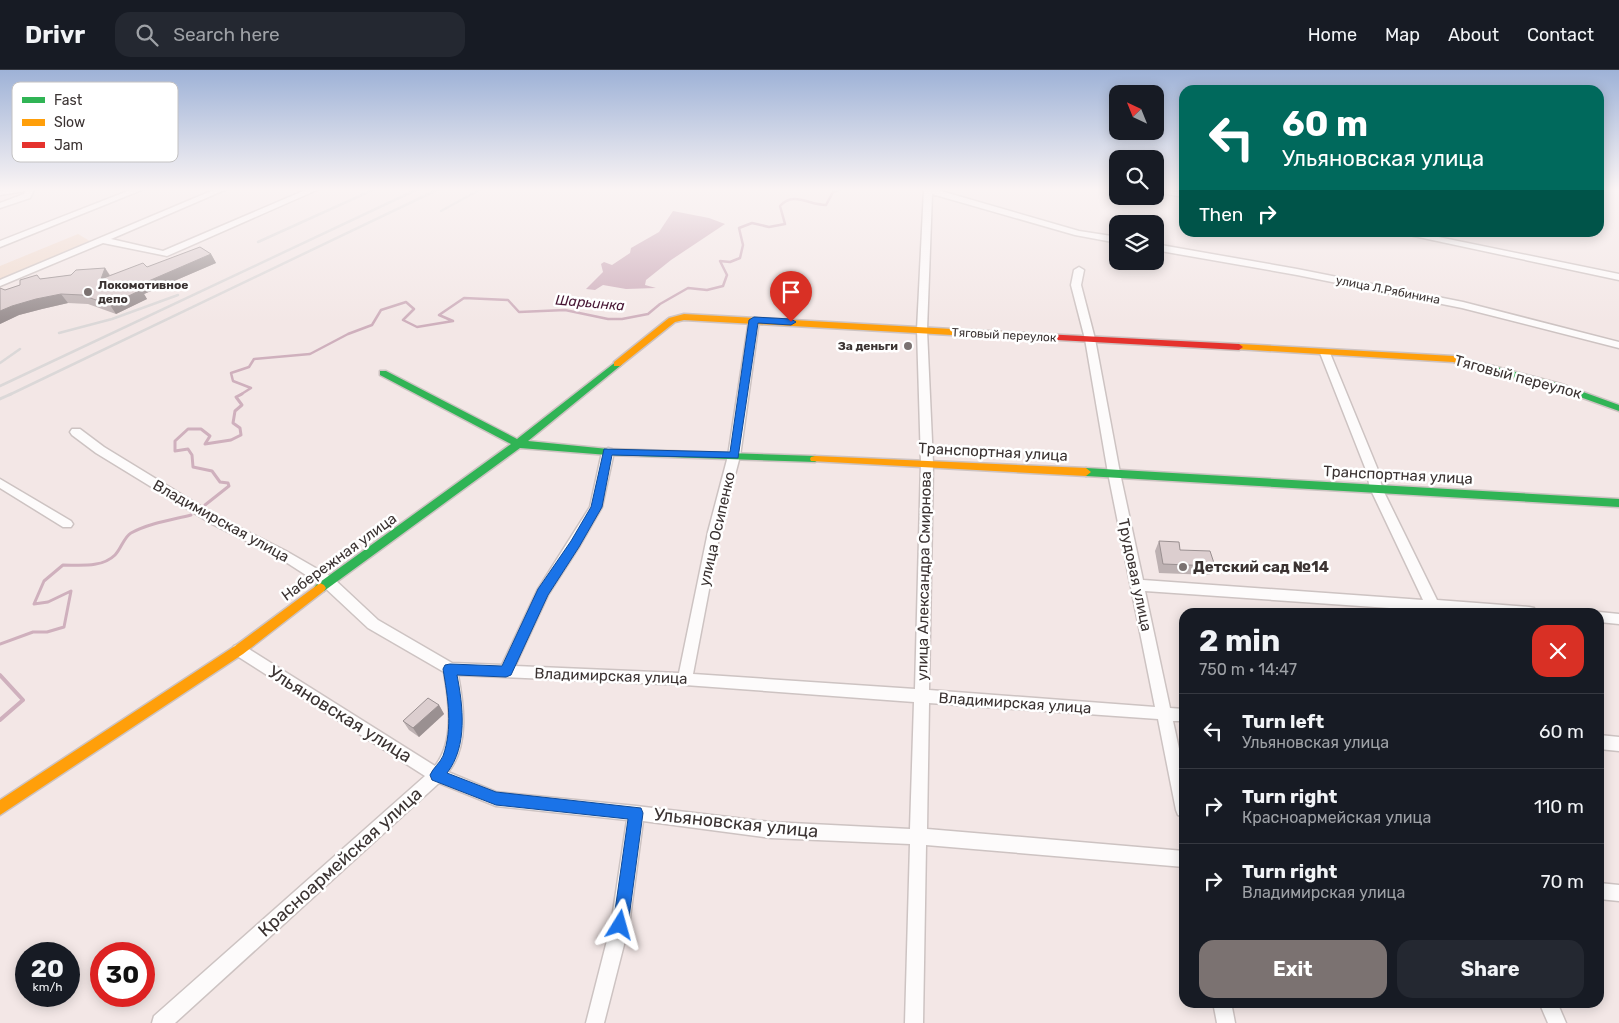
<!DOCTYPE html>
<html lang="en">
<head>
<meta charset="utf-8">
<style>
  body { margin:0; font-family:Rubik,sans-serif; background:#242831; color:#f1f3f6; height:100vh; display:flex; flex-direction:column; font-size:19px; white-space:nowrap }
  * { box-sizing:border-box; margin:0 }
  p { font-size:16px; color:#9ea1a6 }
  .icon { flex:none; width:28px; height:28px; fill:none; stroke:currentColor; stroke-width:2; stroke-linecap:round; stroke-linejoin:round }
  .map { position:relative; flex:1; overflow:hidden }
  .sheet { position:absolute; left:1179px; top:538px; width:425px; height:400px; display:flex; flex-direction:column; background:#171b24; border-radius:15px; box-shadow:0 2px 12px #0003 }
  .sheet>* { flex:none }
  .hud { position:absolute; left:1179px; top:15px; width:425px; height:152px; border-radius:15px; box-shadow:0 2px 12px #0003; background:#00695c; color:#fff; overflow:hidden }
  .needle { width:32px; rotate:317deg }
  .fabs { position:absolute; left:1109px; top:15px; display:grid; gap:10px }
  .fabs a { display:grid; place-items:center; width:55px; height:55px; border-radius:10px; background:#171b24; box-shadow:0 2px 12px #0003; font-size:25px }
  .speed { position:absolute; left:15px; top:872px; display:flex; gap:10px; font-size:25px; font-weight:700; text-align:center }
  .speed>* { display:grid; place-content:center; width:65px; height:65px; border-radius:50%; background:#171b24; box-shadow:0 2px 12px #0003; line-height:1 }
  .speed small { font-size:12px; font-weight:400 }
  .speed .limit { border:8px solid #d22; background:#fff; color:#111 }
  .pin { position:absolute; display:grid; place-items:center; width:42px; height:42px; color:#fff; margin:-51px -21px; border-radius:50% 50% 50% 0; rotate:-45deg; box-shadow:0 0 5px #0007 }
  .pin .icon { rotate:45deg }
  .me { position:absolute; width:55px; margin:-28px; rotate:8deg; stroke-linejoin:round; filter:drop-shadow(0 0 4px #0008) }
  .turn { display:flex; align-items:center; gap:18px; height:105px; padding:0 20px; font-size:22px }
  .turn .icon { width:65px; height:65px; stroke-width:2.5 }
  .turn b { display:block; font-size:35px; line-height:42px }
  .then { display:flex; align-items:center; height:48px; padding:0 20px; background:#0003; gap:10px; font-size:19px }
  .round { display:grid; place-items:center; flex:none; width:52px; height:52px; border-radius:15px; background:#242831 }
  .head { display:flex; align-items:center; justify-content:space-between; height:85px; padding:0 20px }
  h1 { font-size:30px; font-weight:700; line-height:38px }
  .button { display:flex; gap:10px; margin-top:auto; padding:10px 20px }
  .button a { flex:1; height:58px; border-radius:15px; background:#7b7271; color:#fff; font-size:20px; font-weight:700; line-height:58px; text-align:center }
  .button a+a { background:#242831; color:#f1f3f6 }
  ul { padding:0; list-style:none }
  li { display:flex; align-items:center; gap:15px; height:75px; padding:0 20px; border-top:1px solid #363941 }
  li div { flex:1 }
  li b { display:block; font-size:19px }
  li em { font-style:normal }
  header { display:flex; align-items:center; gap:30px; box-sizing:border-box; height:70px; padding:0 25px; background:#171b24; border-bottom:1px solid #363941 }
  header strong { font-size:24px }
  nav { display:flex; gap:28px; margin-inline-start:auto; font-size:18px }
  .search { width:350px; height:45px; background:#242831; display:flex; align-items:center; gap:12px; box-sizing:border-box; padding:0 18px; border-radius:15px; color:#9ea1a6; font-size:19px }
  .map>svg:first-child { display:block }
  .green { fill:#f0dbcf }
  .water { fill:#cfb0bd }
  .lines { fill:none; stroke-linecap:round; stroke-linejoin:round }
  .stream-far2 { stroke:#cfb0bd; stroke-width:2.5 }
  .stream-far1 { stroke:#cfb0bd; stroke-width:3 }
  .stream { stroke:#cfb0bd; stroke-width:4 }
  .street-casing { stroke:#cdc3c2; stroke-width:3 }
  .fast-casing { stroke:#cdc3c2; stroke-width:3 }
  .slow-casing { stroke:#cdc3c2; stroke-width:3 }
  .jam-casing { stroke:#cdc3c2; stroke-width:3 }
  .street { fill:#fdfbfb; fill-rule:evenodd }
  .fast { fill:#30b455; fill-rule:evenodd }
  .slow { fill:#ff9f0a; fill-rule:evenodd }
  .jam { fill:#e5322d; fill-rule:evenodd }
  .rail-far1 { stroke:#dbd8d8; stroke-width:2.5 }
  .rail { stroke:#dbd8d8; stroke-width:3 }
  .wall { fill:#bdb1b2 }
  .shaded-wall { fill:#9a9091 }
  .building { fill:#dccecf; stroke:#9a9091 }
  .route { fill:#1a73e8; stroke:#114b97 }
  .poi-dot { fill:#7b7271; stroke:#fff; stroke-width:2 }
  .labels { text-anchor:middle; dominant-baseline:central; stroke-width:5; stroke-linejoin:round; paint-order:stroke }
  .far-poi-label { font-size:12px; font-weight:bold; fill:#3b3332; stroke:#fff; text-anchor:start }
  .far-street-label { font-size:12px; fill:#3b3332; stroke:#fff }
  .far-water-label { font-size:14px; font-style:italic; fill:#471634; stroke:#fff }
  .street-label { font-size:15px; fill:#3b3332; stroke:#fff }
  .poi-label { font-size:15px; font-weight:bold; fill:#3b3332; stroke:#fff; text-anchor:start }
  .near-street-label { font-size:18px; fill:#3b3332; stroke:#fff }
  .key { fill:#fff; stroke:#c4c2c2; stroke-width:1 }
  .key-label { font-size:14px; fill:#3b3332 }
</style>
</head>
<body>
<header>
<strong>Drivr</strong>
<div class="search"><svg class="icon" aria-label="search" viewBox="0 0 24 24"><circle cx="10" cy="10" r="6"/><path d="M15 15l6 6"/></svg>Search here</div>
<nav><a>Home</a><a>Map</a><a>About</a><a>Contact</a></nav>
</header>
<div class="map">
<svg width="1619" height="953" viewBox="0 0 1619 953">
  <rect width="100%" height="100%" fill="#f3e7e6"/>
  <path class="green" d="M78,164L93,173L0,211V196Z"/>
  <path class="water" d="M673,141L709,148L725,154L671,190L646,210L645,215L656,218L626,219L603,215L595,220L586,219L603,202L601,194L604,192L612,195L630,183L631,178L659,162Z"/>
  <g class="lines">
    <path class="stream-far2" d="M240,325L251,318L233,311L231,303L249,297L254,289L310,284L348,264L372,255L381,240L406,232L414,239L403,250L417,257L453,251L439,245L464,228L508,230L519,242L565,240L608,249H622L648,244L660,234L688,218L707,220L723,216L727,205L720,191L730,192L740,188L743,175L739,158L752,153L769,157L785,154L780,136C794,121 808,135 826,135L833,122L841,119"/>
    <g class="stream-far1">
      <path d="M205,435L229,416L228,413L220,412L212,401L193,397L192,385L188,379L175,381V371L188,359H201L210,366L205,374L231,370L241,365L240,358L233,353L235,341L242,335L236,327L242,324"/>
      <path d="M0,574L33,562H47L64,557L71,521L48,532L34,534L44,511L63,495C80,495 102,498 115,485C121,479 124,467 131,463C150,453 171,450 191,445"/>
    </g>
    <path class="stream" d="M0,605L23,630L0,650"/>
    <defs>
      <g id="street">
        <path d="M9,119H33L34,120L30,128L0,138V133L24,124L25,121L0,125V121Z"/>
        <path d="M133,119H144L0,177V171Z"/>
        <path d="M216,119H227L111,169L163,181L308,119H319L167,186L103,173L0,216V210Z"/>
        <path d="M924,119H934L1079,161L1118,167V173L1075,165L932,124L927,260L933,393L929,620L1155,637L1108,403L1085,269L1071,215L1074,200L1079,197L1084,200L1081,215L1095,269L1120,403L1143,510L1423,530L1370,418L1366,400L1320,283L1325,280L1330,283L1378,400L1382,418L1437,530L1529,537L1534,538L1535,542L1433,541L1145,521L1170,638L1184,639V651H1173L1184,702V747L1178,745L1176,740L1158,649L929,633L927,759L1184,781V797L926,775L923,953H905L910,774L771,768L643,751L629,855L604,953H586L611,855L627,750L496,736L439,713L175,953H152L154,946L425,706L234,584L232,580L234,576L239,574L244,576L435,696C455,671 449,631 444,602L368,558L323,516L278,487L212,454L96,383L72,365L70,362L72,359H80L104,377L220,448L286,481L333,508L378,550L452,593L502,595L538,519L590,437L602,382L608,378L612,379L614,382L602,437L579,477L548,525L515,596L679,603L708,462L728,386L749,250L751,248H757L759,250L740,386L720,462L693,604L915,619L921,393L917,260ZM458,605L685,615L914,632L910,759L771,752L636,736L496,722L448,702C469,677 464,636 458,605Z"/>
        <path d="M1155,119L1184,123V127L1155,122Z"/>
        <path d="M1395,162H1414L1619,204V210Z"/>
        <path d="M1155,174L1297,199L1463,232L1619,272V278L1462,238L1297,205L1155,180Z"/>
        <path d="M0,409L71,451L73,454L71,457H63L0,418Z"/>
        <path d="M1596,542H1599L1619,544V554L1599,552V542Z"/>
        <path d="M1599,665L1619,667V681L1599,679Z"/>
        <path d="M1599,813L1619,815V831L1599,829Z"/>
        <path d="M1213,932H1231L1235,953H1217Z"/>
        <path d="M1539,932H1557L1566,953H1548Z"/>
      </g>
      <g id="fast">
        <path d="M617,291L622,294L620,296L528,371L608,379L815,386L820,389L815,392L608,385L520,378L324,521H316L314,518L316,515L511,374L380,305V301H386L517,369Z"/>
        <path d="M1493,296L1561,314L1619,335V341L1555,318L1490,301L1488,299Z"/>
        <path d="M1086,398L1619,429V437L1086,406L1081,402Z"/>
      </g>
      <g id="slow">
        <path d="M684,244L1024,263L1028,266L1024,269L684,250L675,252L620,296H614V292L669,248Z"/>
        <path d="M1239,274L1453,286L1496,297L1498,299L1493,302L1453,292L1236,279V275Z"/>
        <path d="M815,386L1086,398L1091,402L1086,406L811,391L810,389L811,387Z"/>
        <path d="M320,513L324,515L326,518L324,521L243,584L0,745V730L235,576Z"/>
      </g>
      <path id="jam" d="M1024,263L1239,274L1243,277L1239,280L1021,268L1020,266Z"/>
    </defs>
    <use href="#street" class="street-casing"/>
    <use href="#fast" class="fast-casing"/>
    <use href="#slow" class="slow-casing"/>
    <use href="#jam" class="jam-casing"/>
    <use href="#street" class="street"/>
    <use href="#fast" class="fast"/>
    <use href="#slow" class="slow"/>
    <use href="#jam" class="jam"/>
    <g class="rail-far1">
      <path d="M441,141L481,119"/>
      <path d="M258,172L375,119"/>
      <path d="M59,263L112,249L178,225"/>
      <path d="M0,293L20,279"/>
      <path d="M0,316L418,119"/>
      <path d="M9,325L439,119"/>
    </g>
    <path class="rail" d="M0,329L11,324"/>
  </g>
  <g class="wall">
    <path d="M211,184L216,193L144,224L147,229L116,244L88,234L68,233L42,239L19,245L0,254V218L5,220L40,209L71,205L105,198L110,205Z"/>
    <path d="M1159,471L1215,496L1210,505L1159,503L1155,481Z"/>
    <path d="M439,635L444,644L419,667L409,660L403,651Z"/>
  </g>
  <g class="shaded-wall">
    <path d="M211,184L216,193L144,224L147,229L116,244L110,235L137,216Z"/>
    <path d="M105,198L111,208L101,209Z"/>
    <path d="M61,224L68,233L42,239L19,245L0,254V241L12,236L36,229Z"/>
    <path d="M439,635L444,644L419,667L413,658Z"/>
  </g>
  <g class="building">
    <path d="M200,177L211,184L137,216L141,220L110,235L82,225L61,224L36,229L12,236L0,241V218L5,220L20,215V210L37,205L40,209L71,205L76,200L105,198L101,209L143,193L147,197Z"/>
    <path d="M1159,471L1179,472L1180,480L1210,481L1215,496L1163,494Z"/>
    <path d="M428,628L439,635L413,658L403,651Z"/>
  </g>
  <linearGradient id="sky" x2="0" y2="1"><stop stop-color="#9eb2d7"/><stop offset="0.47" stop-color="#faf4f4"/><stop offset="1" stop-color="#faf4f4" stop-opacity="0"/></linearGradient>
  <rect width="1619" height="253" fill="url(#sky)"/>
  <path class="route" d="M754,247L791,249L796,252L791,255L758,253L738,388L612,385L602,437L579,477L548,525L511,605L506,607L457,605C463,636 468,676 447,703L496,722L641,738L643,743L628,855L626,860L620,863L615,860L613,855L628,749L496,735L432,710L430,705C433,698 440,693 443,686C453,658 448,628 443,599L445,595L450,594L502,596L538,519L571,471L591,437L604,379L730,382L749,250Z"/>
  <g class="poi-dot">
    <circle cx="88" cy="222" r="5"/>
    <circle cx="908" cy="276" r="5"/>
    <circle cx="1183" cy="497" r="5"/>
  </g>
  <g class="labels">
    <g class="far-poi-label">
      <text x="98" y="215">Локомотивное<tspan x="98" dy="14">депо</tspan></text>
      <text x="898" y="276" text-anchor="end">За деньги</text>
    </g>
    <g class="far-street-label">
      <text transform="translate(1388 220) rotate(11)">улица Л.Рябинина</text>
      <text transform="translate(1004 265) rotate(3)">Тяговый переулок</text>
    </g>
    <g class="far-water-label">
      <text transform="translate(590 233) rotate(5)">Шарьинка</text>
    </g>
    <g class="street-label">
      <text transform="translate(1518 307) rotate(15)">Тяговый переулок</text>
      <text transform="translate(993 382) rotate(3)">Транспортная улица</text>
      <text transform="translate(1398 405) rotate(3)">Транспортная улица</text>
      <text transform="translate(221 451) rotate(29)">Владимирская улица</text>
      <text transform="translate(717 459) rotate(-77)">улица Осипенко</text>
      <text transform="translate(339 487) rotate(-36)">Набережная улица</text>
      <text transform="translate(1135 505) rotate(78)">Трудовая улица</text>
      <text transform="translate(924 506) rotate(-89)">улица Александра Смирнова</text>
      <text transform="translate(611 606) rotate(2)">Владимирская улица</text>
      <text transform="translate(1015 633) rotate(4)">Владимирская улица</text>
    </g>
    <g class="poi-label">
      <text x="1193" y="497">Детский сад №14</text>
    </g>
    <g class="near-street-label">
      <text transform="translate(340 644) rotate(32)">Ульяновская улица</text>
      <text transform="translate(736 753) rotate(6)">Ульяновская улица</text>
      <text transform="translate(340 792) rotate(-42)">Красноармейская улица</text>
    </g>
  </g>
  <rect x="12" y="12" width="166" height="80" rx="8" class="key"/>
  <rect x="22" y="27" width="23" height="6" fill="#30b455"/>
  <rect x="22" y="49" width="23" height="7" fill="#ff9f0a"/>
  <rect x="22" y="72" width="23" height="6" fill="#e5322d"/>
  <g class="key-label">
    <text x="54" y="35">Fast</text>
    <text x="54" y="57">Slow</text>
    <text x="54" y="80">Jam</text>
  </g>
</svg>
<div class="fabs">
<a><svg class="needle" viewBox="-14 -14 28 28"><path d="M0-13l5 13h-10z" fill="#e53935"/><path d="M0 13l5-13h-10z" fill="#9ea1a6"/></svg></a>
<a><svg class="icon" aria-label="search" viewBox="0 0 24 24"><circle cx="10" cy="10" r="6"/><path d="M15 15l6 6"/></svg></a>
<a><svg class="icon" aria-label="layers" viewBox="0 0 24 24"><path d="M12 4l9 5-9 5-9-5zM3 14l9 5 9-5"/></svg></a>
</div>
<div class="speed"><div>20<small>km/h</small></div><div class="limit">30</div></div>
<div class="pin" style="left:791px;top:252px;background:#d93025"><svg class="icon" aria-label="arrive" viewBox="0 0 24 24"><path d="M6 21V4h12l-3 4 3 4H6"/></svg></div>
<svg class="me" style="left:620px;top:855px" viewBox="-20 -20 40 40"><path d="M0-17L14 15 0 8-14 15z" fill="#1a73e8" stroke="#fff" stroke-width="4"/></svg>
<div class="hud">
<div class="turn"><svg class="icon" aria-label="left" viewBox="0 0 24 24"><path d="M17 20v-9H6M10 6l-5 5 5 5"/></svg><div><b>60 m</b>Ульяновская улица</div></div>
<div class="then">Then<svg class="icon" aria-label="right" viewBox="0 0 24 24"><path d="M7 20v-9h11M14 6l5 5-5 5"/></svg></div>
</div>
<section class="sheet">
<div class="head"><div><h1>2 min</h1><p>750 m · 14:47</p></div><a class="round" style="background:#d93025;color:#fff"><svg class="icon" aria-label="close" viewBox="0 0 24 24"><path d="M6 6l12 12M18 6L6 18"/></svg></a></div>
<ul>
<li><svg class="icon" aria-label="left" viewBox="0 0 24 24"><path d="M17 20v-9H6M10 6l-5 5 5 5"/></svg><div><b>Turn left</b><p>Ульяновская улица</p></div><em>60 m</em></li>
<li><svg class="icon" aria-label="right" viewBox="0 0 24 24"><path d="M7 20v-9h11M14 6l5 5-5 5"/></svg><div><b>Turn right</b><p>Красноармейская улица</p></div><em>110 m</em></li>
<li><svg class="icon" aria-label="right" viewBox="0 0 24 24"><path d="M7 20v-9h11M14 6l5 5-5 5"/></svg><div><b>Turn right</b><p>Владимирская улица</p></div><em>70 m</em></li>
</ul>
<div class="button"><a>Exit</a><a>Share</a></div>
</section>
</div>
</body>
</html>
